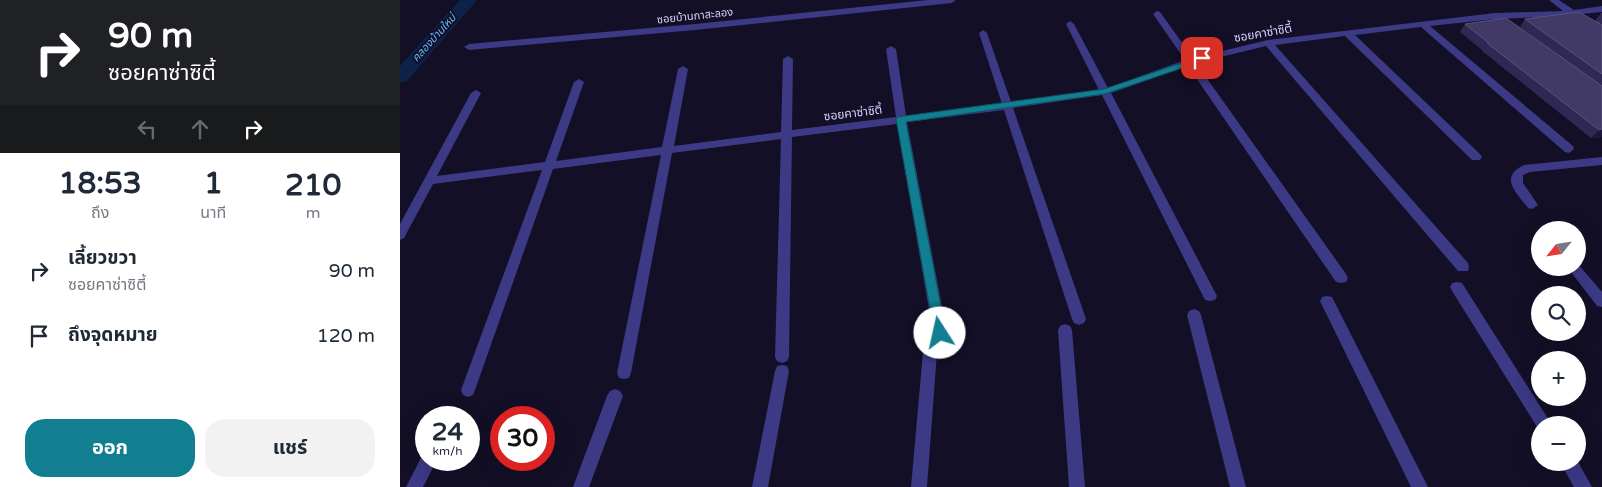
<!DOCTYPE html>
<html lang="th">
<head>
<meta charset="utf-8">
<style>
  body { margin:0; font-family:"Varela Round","Noto Sans Thai",sans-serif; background:#f2f2f3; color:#1f2937; height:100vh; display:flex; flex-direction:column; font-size:19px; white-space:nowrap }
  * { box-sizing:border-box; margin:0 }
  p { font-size:16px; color:#747a83 }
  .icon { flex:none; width:28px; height:28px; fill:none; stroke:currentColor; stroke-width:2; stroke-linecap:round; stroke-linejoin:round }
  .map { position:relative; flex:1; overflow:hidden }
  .details { display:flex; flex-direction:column; background:#fff; width:400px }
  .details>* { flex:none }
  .hud { background:#202124; color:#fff; overflow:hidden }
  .needle { width:32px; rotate:240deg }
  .fabs { position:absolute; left:1131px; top:221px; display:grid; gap:10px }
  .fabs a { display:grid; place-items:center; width:55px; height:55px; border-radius:50%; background:#fff; box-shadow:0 5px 20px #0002; font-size:25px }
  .speed { position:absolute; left:15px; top:406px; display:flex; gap:10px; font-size:25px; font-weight:700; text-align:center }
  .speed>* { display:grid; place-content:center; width:65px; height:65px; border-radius:50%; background:#fff; box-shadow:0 5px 20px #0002; line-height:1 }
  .speed small { font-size:12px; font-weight:400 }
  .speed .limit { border:8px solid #d22; background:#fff; color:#111 }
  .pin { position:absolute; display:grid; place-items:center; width:42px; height:42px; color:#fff; margin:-21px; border-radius:10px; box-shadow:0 2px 8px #0006 }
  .me { position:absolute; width:55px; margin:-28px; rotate:350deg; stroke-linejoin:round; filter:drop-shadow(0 0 4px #0008) }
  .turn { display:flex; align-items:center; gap:18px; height:105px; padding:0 25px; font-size:22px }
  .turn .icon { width:65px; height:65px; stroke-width:2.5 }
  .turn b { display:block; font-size:35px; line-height:42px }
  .lanes { display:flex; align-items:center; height:48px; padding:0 25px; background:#0003; justify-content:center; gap:25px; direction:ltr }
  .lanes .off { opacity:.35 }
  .eta { display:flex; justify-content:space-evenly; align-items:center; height:85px; text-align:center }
  .eta b { font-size:30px; font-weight:700; line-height:35px }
  .primary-button { display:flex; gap:10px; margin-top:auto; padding:10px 25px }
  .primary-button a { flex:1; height:58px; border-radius:20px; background:#117e91; color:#fff; font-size:20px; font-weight:700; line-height:58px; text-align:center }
  .primary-button a+a { background:#f2f2f3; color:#1f2937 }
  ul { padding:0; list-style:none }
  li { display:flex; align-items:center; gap:15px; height:65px; padding:0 25px }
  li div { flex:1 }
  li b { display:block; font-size:19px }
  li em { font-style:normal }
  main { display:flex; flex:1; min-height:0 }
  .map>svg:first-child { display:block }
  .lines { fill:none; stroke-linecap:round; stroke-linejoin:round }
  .canal { fill:#0c2248; fill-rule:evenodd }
  .minor { fill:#3c3985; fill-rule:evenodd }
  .wall { fill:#302854 }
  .shaded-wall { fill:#1d163a }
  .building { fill:#423a66; stroke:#59527e }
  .route { fill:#117e91; stroke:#0b525e }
  .labels { text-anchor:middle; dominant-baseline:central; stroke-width:4; stroke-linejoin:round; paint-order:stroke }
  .far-street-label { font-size:11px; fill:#d8d4ff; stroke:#130f26 }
  .far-water-label { font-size:11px; font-style:italic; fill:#62b7ff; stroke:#130f26 }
  .street-label { font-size:12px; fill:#d8d4ff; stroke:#130f26 }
</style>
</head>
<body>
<main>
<section class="details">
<div class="hud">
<div class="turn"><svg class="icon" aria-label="right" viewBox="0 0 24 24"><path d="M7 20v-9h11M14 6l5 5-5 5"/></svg><div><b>90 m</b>ซอยคาซ่าซิตี้</div></div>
<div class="lanes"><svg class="icon off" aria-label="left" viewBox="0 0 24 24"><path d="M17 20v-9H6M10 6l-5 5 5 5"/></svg><svg class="icon off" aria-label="ahead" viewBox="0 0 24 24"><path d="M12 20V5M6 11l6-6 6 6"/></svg><svg class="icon" aria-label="right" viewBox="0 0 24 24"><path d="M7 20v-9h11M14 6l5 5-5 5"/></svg></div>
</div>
<div class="eta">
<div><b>18:53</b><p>ถึง</p></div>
<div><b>1</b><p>นาที</p></div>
<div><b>210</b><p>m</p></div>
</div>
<ul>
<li><svg class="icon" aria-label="right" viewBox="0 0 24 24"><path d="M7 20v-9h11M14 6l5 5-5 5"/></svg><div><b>เลี้ยวขวา</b><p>ซอยคาซ่าซิตี้</p></div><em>90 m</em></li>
<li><svg class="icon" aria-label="arrive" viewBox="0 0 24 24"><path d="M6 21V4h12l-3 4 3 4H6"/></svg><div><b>ถึงจุดหมาย</b></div><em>120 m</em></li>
</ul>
<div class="primary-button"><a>ออก</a><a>แชร์</a></div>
</section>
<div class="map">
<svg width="1202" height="487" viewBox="0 0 1202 487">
  <rect width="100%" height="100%" fill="#130f26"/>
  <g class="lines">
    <path class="canal" d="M60,0H77L7,81L0,83V66Z"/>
    <g class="minor">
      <path d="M528,0H556L552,3L295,30L69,50L64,47L69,44L295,24Z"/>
      <path d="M1149,0H1159L1174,10L1202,6V12L1180,14L1202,29V36L1170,16L1095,19L1030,26L1173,146L1174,149L1169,153L1165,152L1021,27L955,35L1080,154L1082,157L1080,160H1072L945,36L875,45L1068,263L1069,267L1068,271H1058L866,46L796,63L946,274L948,278L946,282L941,283L936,282L788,66L711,93L817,296L815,300L810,301L805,300L702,95L613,108L686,319L684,323L679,325L674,323L672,319L604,110L507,122L547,333L545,337L540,339L535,337L533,333L497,124L392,137L389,357L387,361L382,363L377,361L375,357L381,139L272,153L231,373L229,378L224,379L219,378L217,373L261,155L153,169L75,390L73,395L68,397L63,395L61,390L142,170L33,184L4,238L0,240V224L71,93L76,90L81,93L37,176L145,162L174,82L179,79L184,82L156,161L262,147L278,69L283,66L288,69L274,146L381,132L383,59L388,56L393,59L392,130L496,117L486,49L491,46L496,49L506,116L602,104L579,33L583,30L587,33L611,102L699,90L666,24L670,21L674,24L708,88L785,60L753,14L757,11L760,12L793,58L868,40L1095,13L1163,11Z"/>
      <path d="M1202,157V165L1130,172L1123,175V183L1138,205L1132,209L1128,208C1117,193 1098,177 1124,165Z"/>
      <path d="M1178,264L1202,292V307L1197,306L1168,268H1178Z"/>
      <path d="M1057,282L1062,283L1152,425H1140V431L1139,430L1052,291L1050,287L1052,283Z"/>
      <path d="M927,296L932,297L1028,487H1011L920,301L922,297Z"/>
      <path d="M794,309L799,311L801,315L846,487H830L787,315L789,311Z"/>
      <path d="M665,324L670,326L672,330L685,487H669L658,330L660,326Z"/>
      <path d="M530,346L535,348L537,352L527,487H511L523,352L525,348Z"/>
      <path d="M382,365L387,366L389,371L368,487H352L375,371L377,366Z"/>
      <path d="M215,389L220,391L223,396L189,487H173L207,396L210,391Z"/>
      <path d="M53,408L58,410L60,418H44L48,410Z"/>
      <path d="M26,453V460H37L23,487H6L23,454Z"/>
      <path d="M1160,462H1178L1192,487H1174Z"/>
    </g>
  </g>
  <path class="wall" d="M1201,13H1202V137L1191,138L1082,51V50L1060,32L1065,24L1143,44L1120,27L1125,19L1195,21Z"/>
  <path class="shaded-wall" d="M1202,129V137L1191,138L1199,130Z"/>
  <g class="building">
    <path d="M1179,12L1202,25V74L1125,19Z"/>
    <path d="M1106,18L1202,86V129L1199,130L1087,43H1089L1065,24Z"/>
  </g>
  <path class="route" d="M802,56L807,58L806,60L705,94L506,122L546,333L544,337L540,339L535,337L496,119L497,117L704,89Z"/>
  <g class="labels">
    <g class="far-street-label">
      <text transform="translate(295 16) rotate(-6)">ซอยบ้านกาสะลอง</text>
    </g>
    <g class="far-water-label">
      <text transform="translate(34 38) rotate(-48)">คลองบ้านใหม่</text>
    </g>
    <g class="street-label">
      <text transform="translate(863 33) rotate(-10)">ซอยคาซ่าซิตี้</text>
      <text transform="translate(453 113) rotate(-7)">ซอยคาซ่าซิตี้</text>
    </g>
  </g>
</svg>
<div class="fabs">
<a><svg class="needle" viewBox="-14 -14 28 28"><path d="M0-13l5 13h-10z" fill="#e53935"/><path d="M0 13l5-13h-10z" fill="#747a83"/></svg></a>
<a><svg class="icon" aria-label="search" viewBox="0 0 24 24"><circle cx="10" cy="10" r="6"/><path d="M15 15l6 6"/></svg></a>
<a>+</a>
<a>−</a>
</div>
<div class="speed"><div>24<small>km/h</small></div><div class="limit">30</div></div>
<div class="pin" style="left:802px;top:58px;background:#d93025"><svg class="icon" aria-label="arrive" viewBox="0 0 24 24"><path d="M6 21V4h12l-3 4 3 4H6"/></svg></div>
<svg class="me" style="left:540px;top:333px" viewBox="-20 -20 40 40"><circle r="19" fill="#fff"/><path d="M0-13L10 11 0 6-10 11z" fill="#117e91"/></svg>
</div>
</main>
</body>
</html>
